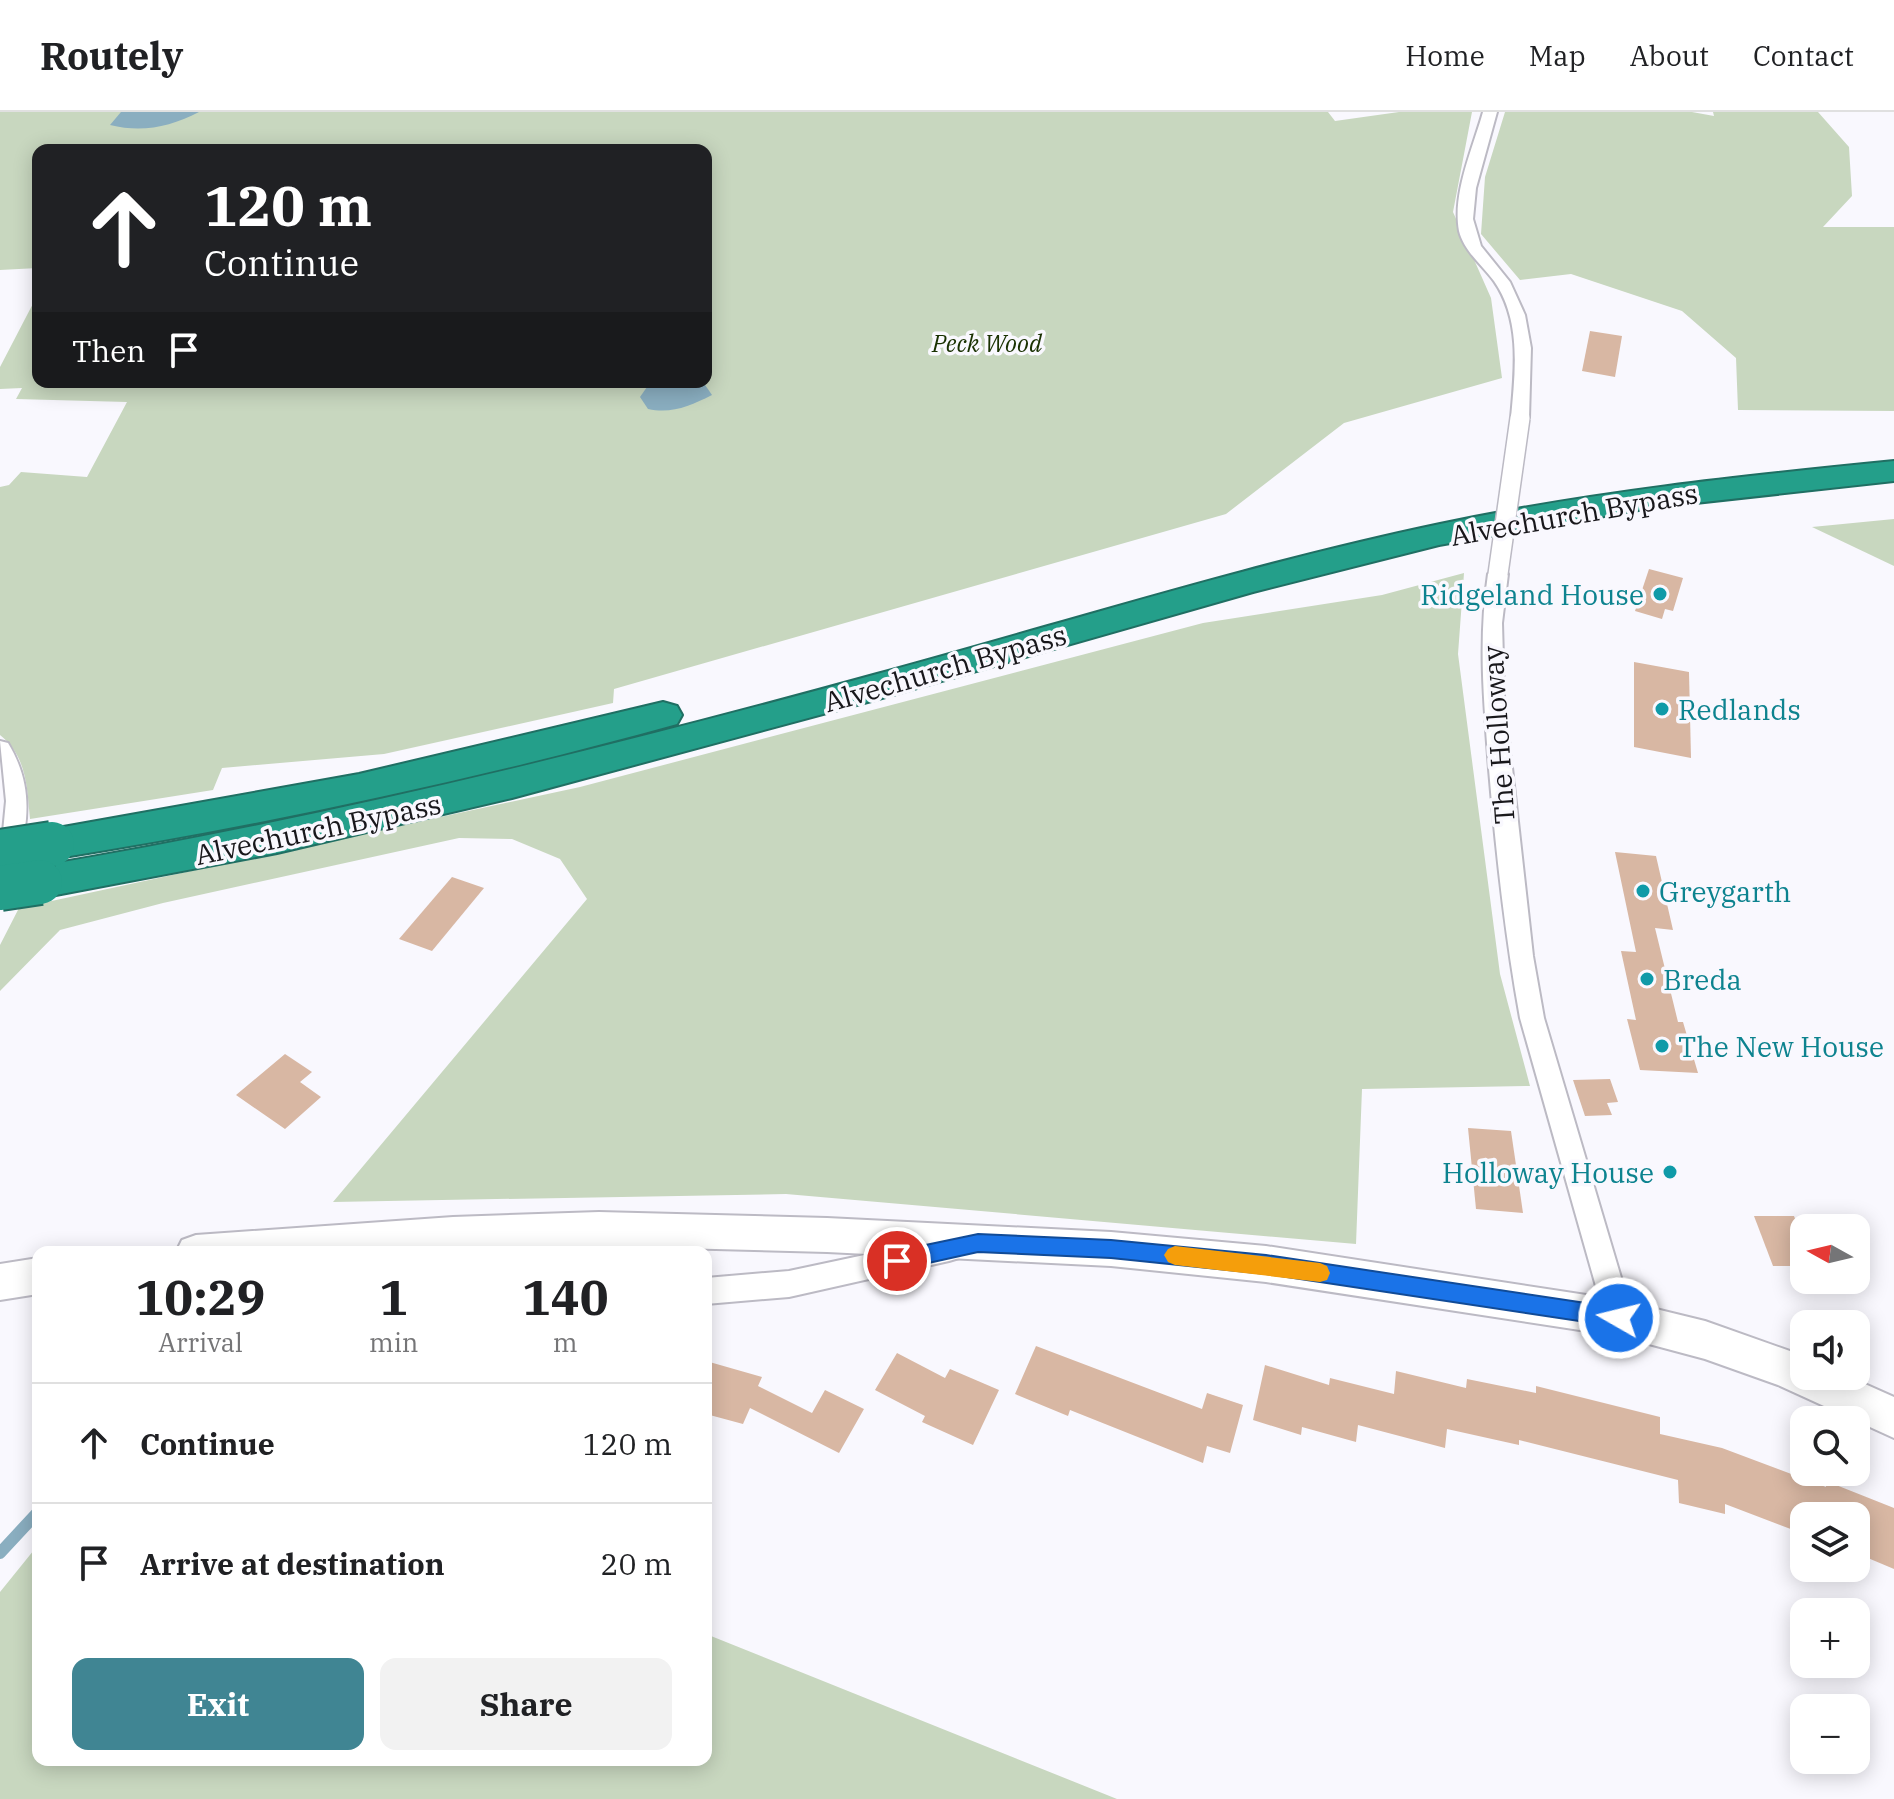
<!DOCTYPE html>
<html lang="en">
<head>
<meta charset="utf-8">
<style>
  body { margin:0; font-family:"IBM Plex Serif",serif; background:#f2f2f2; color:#202124; height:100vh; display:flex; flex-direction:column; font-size:30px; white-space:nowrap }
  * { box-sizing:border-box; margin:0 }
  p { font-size:26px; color:#757577 }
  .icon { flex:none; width:44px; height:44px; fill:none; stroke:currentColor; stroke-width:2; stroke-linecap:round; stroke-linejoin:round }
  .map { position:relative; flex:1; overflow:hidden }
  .details { position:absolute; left:32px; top:1134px; width:680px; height:520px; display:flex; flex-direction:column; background:#fff; border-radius:16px; box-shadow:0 4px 20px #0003 }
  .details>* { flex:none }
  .hud { position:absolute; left:32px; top:32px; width:680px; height:244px; border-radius:16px; box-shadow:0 4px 20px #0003; background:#202124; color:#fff; overflow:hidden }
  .needle { width:52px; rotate:278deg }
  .controls { position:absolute; left:1790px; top:1102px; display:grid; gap:16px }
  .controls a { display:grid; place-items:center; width:80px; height:80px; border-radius:16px; background:#fff; box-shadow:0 4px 20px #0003; font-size:40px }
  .pin { position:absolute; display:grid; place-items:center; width:68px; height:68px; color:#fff; margin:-34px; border:4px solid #fff; border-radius:50%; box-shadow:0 2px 8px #0007 }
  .me { position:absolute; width:88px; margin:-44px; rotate:278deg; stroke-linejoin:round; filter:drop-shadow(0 0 6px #0008) }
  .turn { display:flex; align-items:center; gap:28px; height:168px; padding:0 40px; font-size:36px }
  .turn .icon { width:104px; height:104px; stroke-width:2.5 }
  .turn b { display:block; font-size:56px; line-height:68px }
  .then { display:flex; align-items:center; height:76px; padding:0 40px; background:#0003; gap:16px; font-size:30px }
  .eta { display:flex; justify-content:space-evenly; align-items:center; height:136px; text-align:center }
  .eta b { font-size:48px; font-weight:800; line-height:56px }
  .button { display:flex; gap:16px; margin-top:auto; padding:16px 40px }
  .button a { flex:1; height:92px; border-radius:16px; background:#408593; color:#fff; font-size:32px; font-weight:800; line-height:92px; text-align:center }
  .button a+a { background:#f2f2f2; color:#202124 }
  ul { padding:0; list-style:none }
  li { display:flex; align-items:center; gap:24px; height:120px; padding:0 40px; border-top:2px solid #e0e0e0 }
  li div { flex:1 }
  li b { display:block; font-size:30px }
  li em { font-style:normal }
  header { display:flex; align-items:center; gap:48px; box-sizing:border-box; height:112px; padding:0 40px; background:#fff; border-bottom:2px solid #e0e0e0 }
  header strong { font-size:38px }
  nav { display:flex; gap:44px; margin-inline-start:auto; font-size:28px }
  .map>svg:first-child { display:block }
  .green { fill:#c8d7bf }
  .water { fill:#8aaec0 }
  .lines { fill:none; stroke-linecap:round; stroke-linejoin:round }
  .stream { stroke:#8aaec0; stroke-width:12 }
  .building { fill:#d8b7a3 }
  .street-casing { stroke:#bcbac4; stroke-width:4 }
  .secondary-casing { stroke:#bcbac4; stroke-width:4 }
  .highway-casing { stroke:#206f63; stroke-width:4 }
  .street { fill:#fff; fill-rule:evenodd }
  .secondary { fill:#fff; fill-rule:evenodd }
  .highway { fill:#249f8a; fill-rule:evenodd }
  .street-bridge-casing { stroke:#bcbac4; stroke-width:22; stroke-linecap:butt }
  .highway-bridge-casing { stroke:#206f63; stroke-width:48; stroke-linecap:butt }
  .street-bridge { stroke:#fff; stroke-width:19 }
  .highway-bridge { stroke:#249f8a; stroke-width:44 }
  .route { fill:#1a73e8; stroke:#114b97; stroke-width:2 }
  .slow { fill:#f59e0b }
  .culture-dot { fill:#0f9aa8; stroke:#f9f8fe; stroke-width:3 }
  .labels { text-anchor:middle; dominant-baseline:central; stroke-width:7; stroke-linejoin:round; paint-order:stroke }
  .far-park-label { font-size:24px; font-style:italic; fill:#193101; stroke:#f9f8fe }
  .street-label { font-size:28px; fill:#18171b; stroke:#f9f8fe }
  .culture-label { font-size:28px; fill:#0d838f; stroke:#f9f8fe; text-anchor:start }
</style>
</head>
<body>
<header>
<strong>Routely</strong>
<nav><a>Home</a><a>Map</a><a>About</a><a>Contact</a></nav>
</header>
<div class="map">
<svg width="1894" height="1687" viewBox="0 0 1894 1687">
  <rect width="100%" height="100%" fill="#f9f8fe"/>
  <g class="green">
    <path d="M0,0H1328L1335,9L1399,0H1472L1453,100L1491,186L1502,266L1344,311L1226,402L614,577L613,591L384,642L222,656L213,678L30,707C27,676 27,644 0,623V375L9,373L21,360L87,365L127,290L16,287L22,276L0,277V255L38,182V270H706V38H38V156L0,158Z"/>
    <path d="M1505,0H1692L1714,4L1713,0H1818L1849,35L1852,84L1823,115H1894V299L1738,298L1736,246L1682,199L1571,162L1520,168L1481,122L1485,65Z"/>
    <path d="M1894,407V454L1812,415Z"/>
    <path d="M1464,461L1458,542L1500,862L1530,974L1362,977L1356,1132L786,1082L333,1090L587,787L560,747L512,727L459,726L163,791L60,818L0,879V833L19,796L580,675L1203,511L1382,483Z"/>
    <path d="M38,1433V1648H706V1522L1117,1687H0V1480Z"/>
  </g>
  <g class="water">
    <path d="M121,0H199C170,15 142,21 110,13Z"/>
    <path d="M662,270H703L712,283C690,294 672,302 648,297L640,285L647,275Z"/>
  </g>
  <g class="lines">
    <path class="stream" d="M0,1441L38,1400"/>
  </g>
  <g class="building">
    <path d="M1590,219L1622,224L1615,265L1582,259Z"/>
    <path d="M1649,457L1683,466L1673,499L1665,497L1662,507L1635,499Z"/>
    <path d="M1634,550L1689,560L1691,646L1634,635Z"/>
    <path d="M1615,740L1656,744L1673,818L1655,816L1678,910H1683L1698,961L1640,958L1627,907L1636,908L1621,839L1636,840Z"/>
    <path d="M452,765L484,776L432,839L399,827Z"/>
    <path d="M285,942L312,960L300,970L321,985L285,1017L236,983Z"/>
    <path d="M1610,967L1618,990L1607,991L1612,1003L1585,1004L1573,968Z"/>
    <path d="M1468,1016L1511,1019L1523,1101L1476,1097Z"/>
    <path d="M1754,1104H1794L1804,1129V1154H1773Z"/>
    <path d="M1036,1234L1202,1297L1207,1281L1243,1293L1230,1341L1207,1334L1203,1351L1070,1298L1068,1304L1015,1282Z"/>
    <path d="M897,1241L945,1266L950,1257L999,1278L973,1333L922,1310L925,1304L875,1278Z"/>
    <path d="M706,1249L762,1265L758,1274L812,1301L825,1278L864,1297L839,1341L750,1296L743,1312L706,1302Z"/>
    <path d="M1265,1253L1329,1273L1330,1266L1394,1282L1396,1259L1466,1276L1467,1267L1536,1281V1274L1660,1305V1322L1722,1336L1826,1375V1369L1894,1396V1457L1856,1441V1404H1804V1422L1725,1392V1402L1679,1391L1678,1368L1519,1328V1333L1447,1317L1445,1336L1358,1313L1356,1330L1302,1315L1301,1323L1253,1308Z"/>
  </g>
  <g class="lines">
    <defs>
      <g id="street">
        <path d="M1483,0H1497L1476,76L1473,107L1481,134L1510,170L1525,203L1531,236L1529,306L1520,311L1511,306C1515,261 1522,209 1494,169C1482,153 1464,139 1459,119C1452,81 1473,36 1483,0Z"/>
        <path d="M1498,456L1508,462L1502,511L1504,584L1533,844L1544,906L1633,1206L1629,1215L1619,1219L1609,1215L1605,1206L1520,906C1505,823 1496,741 1489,657C1484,591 1478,528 1488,462Z"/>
        <path d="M0,629L8,631C31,669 30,703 19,745L8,753L0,751L6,689Z"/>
        <path d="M949,1125L959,1128L963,1137L959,1146L949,1149L789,1185L706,1192V1166L789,1159Z"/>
      </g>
      <g id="secondary">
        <path d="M599,1100L827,1106L1111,1120L1266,1134L1619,1188L1705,1209L1804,1244V1264H1847L1894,1285V1326L1778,1273L1705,1247L1619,1224L1266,1170L1111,1154L827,1140L599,1134L441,1140H176L182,1128L196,1123L453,1105Z"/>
        <path d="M38,1146V1182L0,1188V1152Z"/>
      </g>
      <g id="highway">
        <path d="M1894,349V369L1650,396L1439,433L1253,480L875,588L512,686L277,741L40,786L25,781L19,770L25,759L40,754C323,706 601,638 877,562C1065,511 1250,452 1440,412C1590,380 1742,364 1894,349Z"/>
        <path d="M663,590L677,594L682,603L677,612C471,669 263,713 52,747L37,743L31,732L37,721L52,717L359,662Z"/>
      </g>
    </defs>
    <use href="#street" class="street-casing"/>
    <use href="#secondary" class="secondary-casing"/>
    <use href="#highway" class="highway-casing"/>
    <use href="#street" class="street"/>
    <use href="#secondary" class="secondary"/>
    <use href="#highway" class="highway"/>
    <defs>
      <path id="street-bridge" d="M1498,462L1520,306"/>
      <g id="highway-bridge">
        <path d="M0,740L52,732"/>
        <path d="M0,776L40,770"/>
      </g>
    </defs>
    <use href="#street-bridge" class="street-bridge-casing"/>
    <use href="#highway-bridge" class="highway-bridge-casing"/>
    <use href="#street-bridge" class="street-bridge"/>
    <use href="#highway-bridge" class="highway-bridge"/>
  </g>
  <path class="route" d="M978,1122L1111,1128L1266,1143L1619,1196L1626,1199L1629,1206L1626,1213L1619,1215L1266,1162L1111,1146L978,1140L897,1158L890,1155L886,1149L890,1142L897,1139Z"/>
  <path class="slow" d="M1175,1134L1320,1151L1327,1154L1330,1161L1327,1168L1320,1170L1175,1153L1168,1150L1164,1143L1168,1137Z"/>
  <g class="culture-dot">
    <circle cx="1660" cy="482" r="8"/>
    <circle cx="1662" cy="597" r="8"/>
    <circle cx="1643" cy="779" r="8"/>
    <circle cx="1647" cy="867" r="8"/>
    <circle cx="1662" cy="934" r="8"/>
    <circle cx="1670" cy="1060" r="8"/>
  </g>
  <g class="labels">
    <g class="far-park-label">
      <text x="987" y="231">Peck Wood</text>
    </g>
    <g class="street-label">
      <text transform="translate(1574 402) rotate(-10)">Alvechurch Bypass</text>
      <text transform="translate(945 556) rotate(-16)">Alvechurch Bypass</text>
      <text transform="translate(1498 623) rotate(-94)">The Holloway</text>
      <text transform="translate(318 717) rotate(-12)">Alvechurch Bypass</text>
    </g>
    <g class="culture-label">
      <text x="1644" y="482" text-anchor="end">Ridgeland House</text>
      <text x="1678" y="597">Redlands</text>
      <text x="1659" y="779">Greygarth</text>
      <text x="1663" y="867">Breda</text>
      <text x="1678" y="934">The New House</text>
      <text x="1654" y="1060" text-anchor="end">Holloway House</text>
    </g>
  </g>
</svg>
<div class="controls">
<a><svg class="needle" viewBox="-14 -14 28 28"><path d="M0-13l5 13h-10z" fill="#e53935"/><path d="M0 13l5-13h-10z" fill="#757577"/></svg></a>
<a><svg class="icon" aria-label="sound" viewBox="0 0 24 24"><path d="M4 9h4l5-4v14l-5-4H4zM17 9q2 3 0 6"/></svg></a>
<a><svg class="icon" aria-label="search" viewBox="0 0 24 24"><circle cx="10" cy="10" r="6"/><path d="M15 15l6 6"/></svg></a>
<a><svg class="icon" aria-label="layers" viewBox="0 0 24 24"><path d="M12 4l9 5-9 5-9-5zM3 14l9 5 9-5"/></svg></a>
<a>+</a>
<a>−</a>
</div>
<div class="pin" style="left:897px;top:1149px;background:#d93025"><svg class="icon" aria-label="arrive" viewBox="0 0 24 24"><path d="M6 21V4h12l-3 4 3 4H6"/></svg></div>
<svg class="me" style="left:1619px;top:1206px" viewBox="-20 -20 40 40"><circle r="17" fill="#1a73e8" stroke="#fff" stroke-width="3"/><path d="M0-11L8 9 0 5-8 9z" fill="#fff"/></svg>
<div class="hud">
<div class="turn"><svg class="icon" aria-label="ahead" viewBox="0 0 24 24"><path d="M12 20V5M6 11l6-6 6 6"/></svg><div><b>120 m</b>Continue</div></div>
<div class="then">Then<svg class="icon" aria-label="arrive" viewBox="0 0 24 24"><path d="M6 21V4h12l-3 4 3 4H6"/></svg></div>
</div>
<section class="details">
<div class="eta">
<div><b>10:29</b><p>Arrival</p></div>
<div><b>1</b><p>min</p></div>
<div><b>140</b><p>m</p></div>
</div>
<ul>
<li><svg class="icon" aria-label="ahead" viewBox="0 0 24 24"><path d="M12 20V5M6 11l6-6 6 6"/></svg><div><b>Continue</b></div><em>120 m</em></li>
<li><svg class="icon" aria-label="arrive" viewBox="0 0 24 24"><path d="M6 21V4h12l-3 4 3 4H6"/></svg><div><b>Arrive at destination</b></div><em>20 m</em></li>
</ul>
<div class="button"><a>Exit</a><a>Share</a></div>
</section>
</div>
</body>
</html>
